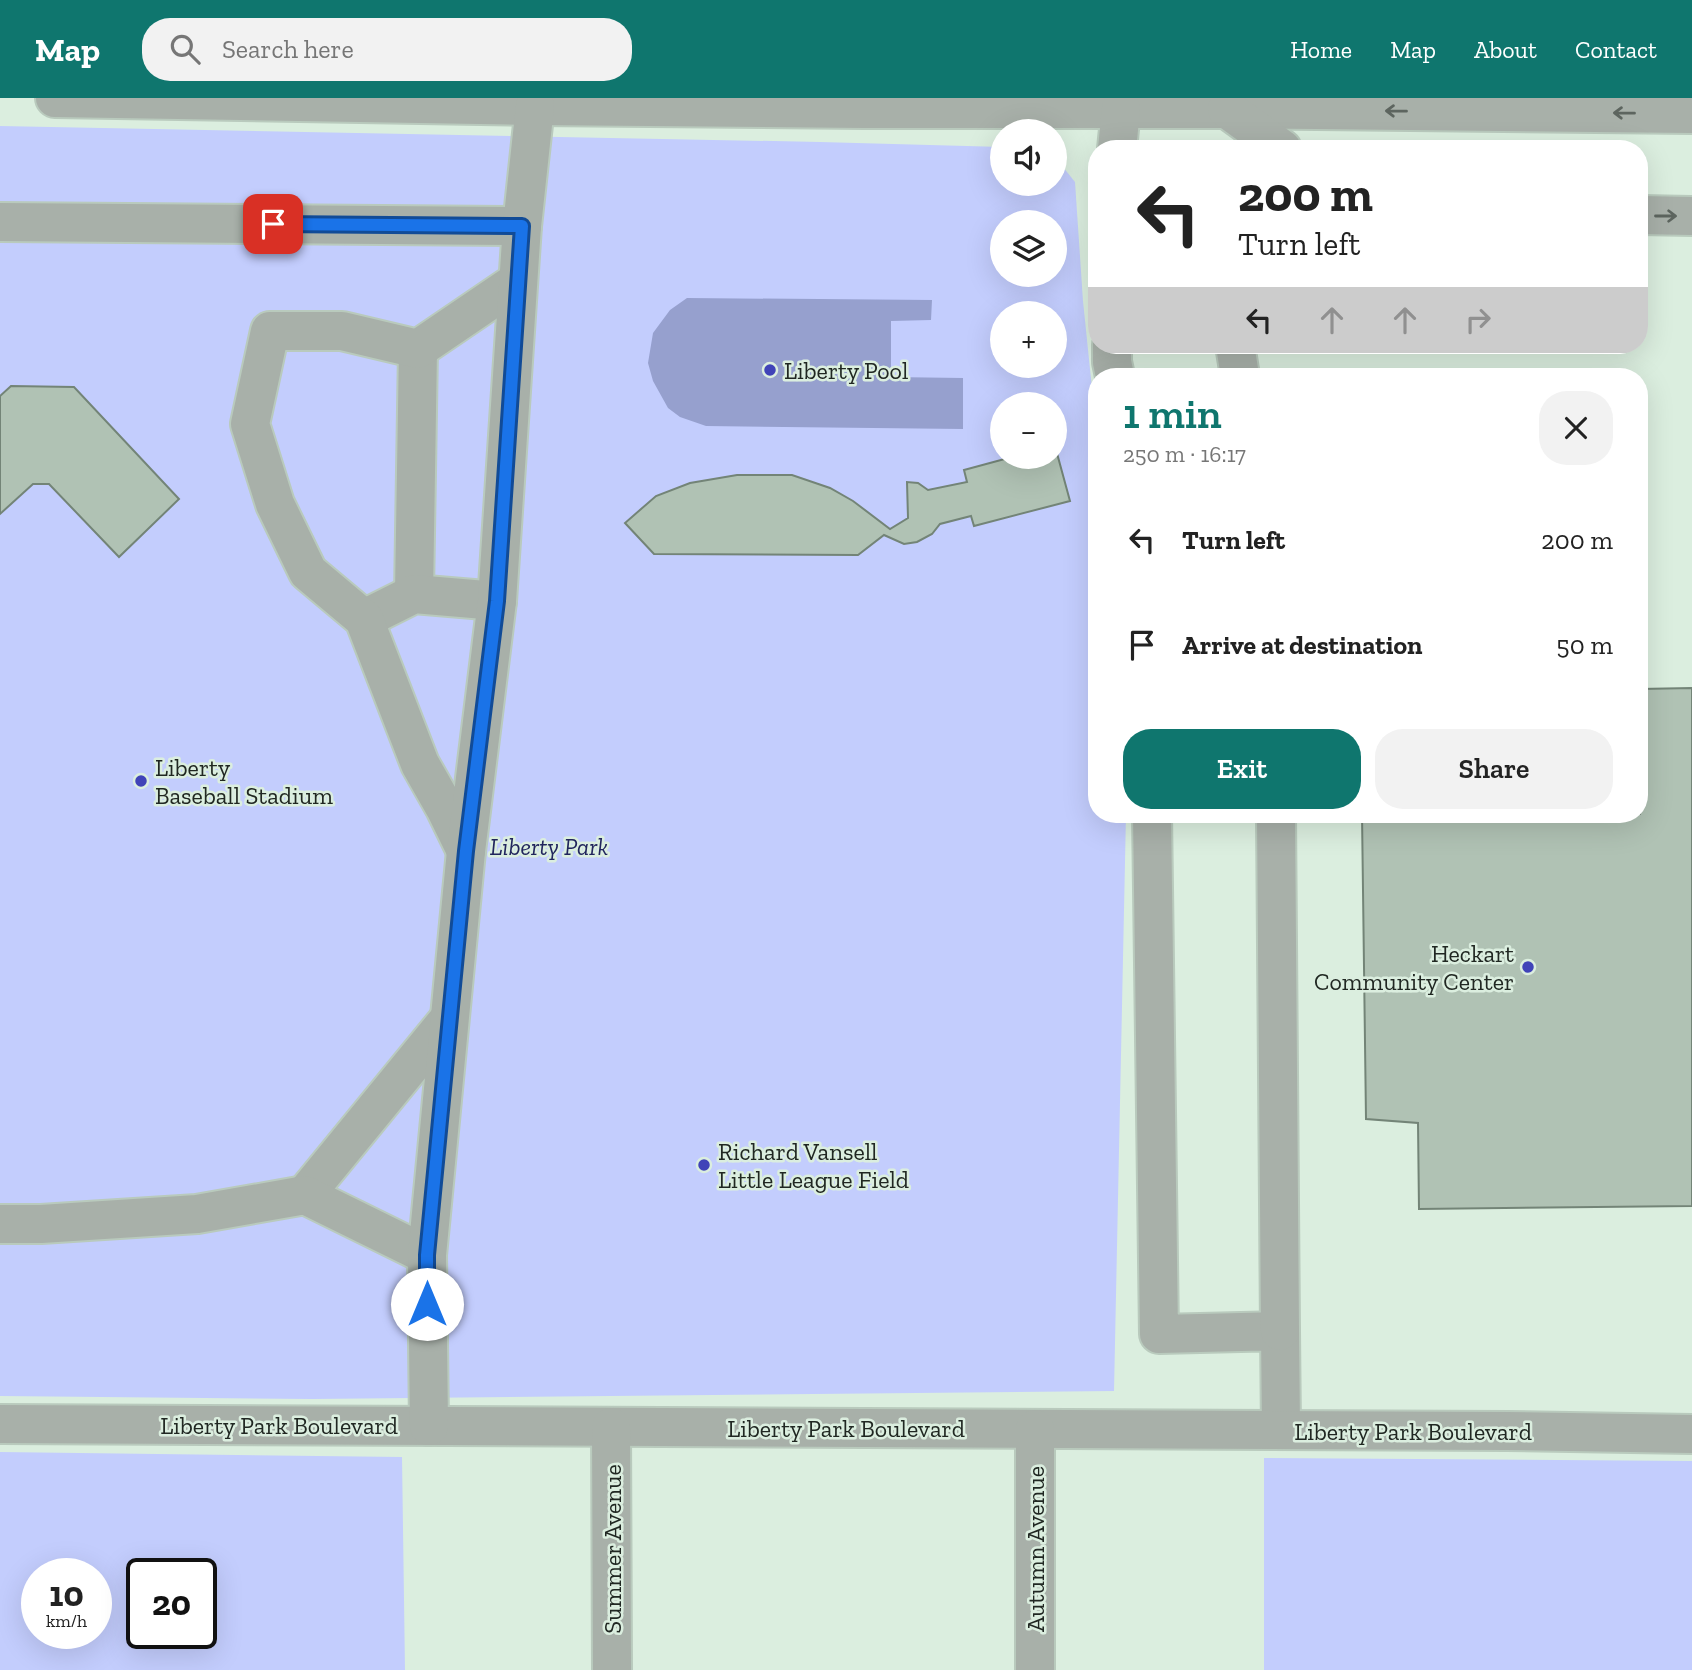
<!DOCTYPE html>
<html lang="en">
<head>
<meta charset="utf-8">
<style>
  body { margin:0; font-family:"Zilla Slab",serif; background:#f2f2f2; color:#222; height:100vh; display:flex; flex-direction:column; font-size:26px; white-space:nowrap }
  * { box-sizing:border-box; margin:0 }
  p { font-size:23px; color:#767676 }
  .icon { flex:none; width:38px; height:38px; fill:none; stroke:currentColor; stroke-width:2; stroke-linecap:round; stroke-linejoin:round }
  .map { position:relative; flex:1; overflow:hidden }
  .side { position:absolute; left:1088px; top:270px; width:560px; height:455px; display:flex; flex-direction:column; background:#fff; border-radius:28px; box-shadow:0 7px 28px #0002 }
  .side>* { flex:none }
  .top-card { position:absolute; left:1088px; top:42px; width:560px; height:214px; border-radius:28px; box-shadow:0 7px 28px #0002; background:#fff; color:#222; overflow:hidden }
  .buttons { position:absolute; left:990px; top:21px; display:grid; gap:14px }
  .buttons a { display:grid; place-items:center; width:77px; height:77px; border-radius:50%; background:#fff; box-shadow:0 7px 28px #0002; font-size:35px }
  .speed { position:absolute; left:21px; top:1460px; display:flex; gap:14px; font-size:35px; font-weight:700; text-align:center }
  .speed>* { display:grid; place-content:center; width:91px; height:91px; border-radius:50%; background:#fff; box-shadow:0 7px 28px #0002; line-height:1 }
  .speed small { font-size:18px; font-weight:400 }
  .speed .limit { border:4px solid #111; border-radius:10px; background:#fff; color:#111 }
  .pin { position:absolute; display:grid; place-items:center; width:60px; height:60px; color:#fff; margin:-30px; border-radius:14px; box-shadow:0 4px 10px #0006 }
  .me { position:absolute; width:77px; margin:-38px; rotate:0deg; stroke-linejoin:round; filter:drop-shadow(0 0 5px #0008) }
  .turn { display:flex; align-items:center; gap:24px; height:147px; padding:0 35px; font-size:32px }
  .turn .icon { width:91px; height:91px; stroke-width:2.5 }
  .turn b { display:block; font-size:49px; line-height:60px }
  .lanes { display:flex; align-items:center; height:66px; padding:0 35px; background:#0003; justify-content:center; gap:35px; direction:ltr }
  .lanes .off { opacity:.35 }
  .round { display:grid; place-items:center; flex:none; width:74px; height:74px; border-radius:28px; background:#f2f2f2 }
  .overview { display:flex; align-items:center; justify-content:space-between; height:119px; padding:0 35px }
  h1 { font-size:42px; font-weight:600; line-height:52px; color:#0f766e }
  .primary-button { display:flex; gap:14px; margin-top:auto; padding:14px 35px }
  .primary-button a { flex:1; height:80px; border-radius:28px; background:#0f766e; color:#fff; font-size:28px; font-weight:600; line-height:80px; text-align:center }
  .primary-button a+a { background:#f2f2f2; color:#222 }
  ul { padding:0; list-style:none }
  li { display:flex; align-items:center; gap:21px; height:105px; padding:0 35px }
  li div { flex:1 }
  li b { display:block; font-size:26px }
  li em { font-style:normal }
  header { display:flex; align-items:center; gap:42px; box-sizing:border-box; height:98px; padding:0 35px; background:#0f766e; color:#fff }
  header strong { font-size:33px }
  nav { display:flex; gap:38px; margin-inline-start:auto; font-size:24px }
  .search { width:490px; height:63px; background:#f2f2f2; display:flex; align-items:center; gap:18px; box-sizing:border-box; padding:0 24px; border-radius:28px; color:#767676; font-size:26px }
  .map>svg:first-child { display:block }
  .green { fill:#c3cdfd; fill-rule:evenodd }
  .water { fill:#96a0ce }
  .building { fill:#b0c2b4; stroke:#738477; stroke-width:2 }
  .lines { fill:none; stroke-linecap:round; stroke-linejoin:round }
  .minor-casing { stroke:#b9cabd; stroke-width:42 }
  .minor { stroke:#a8b0a9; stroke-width:38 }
  .oneway { stroke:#5d655f }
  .route-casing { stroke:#114b97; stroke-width:18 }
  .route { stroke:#1a73e8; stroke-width:12 }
  .poi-dot { fill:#4043b8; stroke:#dbeedf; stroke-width:2.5 }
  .labels { text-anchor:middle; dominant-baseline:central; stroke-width:5; stroke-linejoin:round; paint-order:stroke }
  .poi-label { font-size:24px; fill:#202722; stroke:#dbeedf; text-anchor:start }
  .park-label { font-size:24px; font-style:italic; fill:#21255d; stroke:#dbeedf }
  .street-label { font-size:24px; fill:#202722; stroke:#dbeedf }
</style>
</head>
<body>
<header>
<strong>Map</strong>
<div class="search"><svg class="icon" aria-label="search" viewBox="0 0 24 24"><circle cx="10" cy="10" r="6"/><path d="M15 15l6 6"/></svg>Search here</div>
<nav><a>Home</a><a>Map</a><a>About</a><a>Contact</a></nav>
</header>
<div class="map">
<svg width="1692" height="1572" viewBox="0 0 1692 1572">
  <rect width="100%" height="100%" fill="#dbeedf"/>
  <g class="green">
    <path d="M0,28L820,44L1003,49V86H1055V59L1075,84L1083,203L1097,339V716H1126L1114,1293L312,1301L0,1298ZM1003,124H1055V177H1003ZM1003,215H1055V268H1003ZM1003,306H1055V359H1003Z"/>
    <path d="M0,1354L402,1359L405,1572H0ZM96,1475V1535H37V1475ZM201,1475V1535H142V1475Z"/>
    <path d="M1264,1360L1692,1363V1572H1264Z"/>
  </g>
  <path class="water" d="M687,200L932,202L931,222L891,223V279L963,280V331L706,328L680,319L668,310L653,283L648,265L653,235L670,212Z"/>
  <g class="building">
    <path d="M11,288L74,289L179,401L119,459L49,386H33L0,416V298Z"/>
    <path d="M1055,348L1070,403L974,428L971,418L940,426L932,436L917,444L904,446L884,437L858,457L654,456L625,425L656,398L690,385L737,377H792L830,390L853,403L890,431L908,420L907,384L918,385L928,392L967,384L964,372L1012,359H1055Z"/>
    <path d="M1692,590V1108L1419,1111L1418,1025L1366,1021L1362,716H1640V591Z"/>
  </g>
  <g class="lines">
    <defs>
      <g id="minor">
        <path d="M55,0L535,8L864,11H1227L1692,16"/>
        <path d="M1227,11L1282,51"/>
        <path d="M1117,51L1121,11"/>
        <path d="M1640,117L1692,118"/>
        <path d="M0,124L522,128"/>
        <path d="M1112,247V264L1115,278"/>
        <path d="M1235,247L1240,278"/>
        <path d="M414,496L418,251"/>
        <path d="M364,521L414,496L497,503"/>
        <path d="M1152,716L1159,1236L1280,1233L1281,1332"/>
        <path d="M1276,716L1280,1233"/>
        <path d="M466,753L445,710L420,666L364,521L308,474L275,406L250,326L270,233H342L418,251L518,183"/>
        <path d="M305,1097L449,921"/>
        <path d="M0,1126H41L197,1116L305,1097L427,1157"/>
        <path d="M0,1326L1507,1333L1692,1336"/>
        <path d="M429,1328L427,1157L466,753L497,503L522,128L535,8"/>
        <path d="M611,1329L612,1572"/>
        <path d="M1035,1572V1331"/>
      </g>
    </defs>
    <use href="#minor" class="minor-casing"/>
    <use href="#minor" class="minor"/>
  </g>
  <defs><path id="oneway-shaft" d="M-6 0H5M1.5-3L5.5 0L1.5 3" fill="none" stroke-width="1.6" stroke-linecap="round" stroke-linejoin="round" transform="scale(1.75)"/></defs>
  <g class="oneway">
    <use href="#oneway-shaft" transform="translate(1396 13) rotate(-179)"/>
    <use href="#oneway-shaft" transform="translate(1624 15) rotate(-179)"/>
    <use href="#oneway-shaft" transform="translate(1666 118)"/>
  </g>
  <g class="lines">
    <defs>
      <path id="route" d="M273,126L522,128L497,503L466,753L427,1157V1206"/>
    </defs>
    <use href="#route" class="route-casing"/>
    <use href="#route" class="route"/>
  </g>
  <g class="poi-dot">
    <circle cx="770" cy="272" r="7"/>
    <circle cx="141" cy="683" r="7"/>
    <circle cx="1528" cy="869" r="7"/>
    <circle cx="704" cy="1067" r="7"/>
  </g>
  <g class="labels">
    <g class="poi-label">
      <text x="784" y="272">Liberty Pool</text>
      <text x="155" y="669">Liberty<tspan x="155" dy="28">Baseball Stadium</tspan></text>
      <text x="1514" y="855" text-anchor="end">Heckart<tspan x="1514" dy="28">Community Center</tspan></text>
      <text x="718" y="1053">Richard Vansell<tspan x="718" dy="28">Little League Field</tspan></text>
    </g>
    <g class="park-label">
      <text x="549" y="748">Liberty Park</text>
    </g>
    <g class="street-label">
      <text x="279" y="1327">Liberty Park Boulevard</text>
      <text x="846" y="1330">Liberty Park Boulevard</text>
      <text x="1413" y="1333">Liberty Park Boulevard</text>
      <text transform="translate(612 1451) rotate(-90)">Summer Avenue</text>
      <text transform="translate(1035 1451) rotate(-90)">Autumn Avenue</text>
    </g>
  </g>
</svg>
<div class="buttons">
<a><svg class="icon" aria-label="sound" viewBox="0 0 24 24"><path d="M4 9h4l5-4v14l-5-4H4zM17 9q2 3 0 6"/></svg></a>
<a><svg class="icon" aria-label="layers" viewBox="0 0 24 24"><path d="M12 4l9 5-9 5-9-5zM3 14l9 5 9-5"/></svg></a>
<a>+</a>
<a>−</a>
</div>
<div class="speed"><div>10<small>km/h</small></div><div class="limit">20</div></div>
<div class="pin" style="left:273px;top:126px;background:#d93025"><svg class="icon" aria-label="arrive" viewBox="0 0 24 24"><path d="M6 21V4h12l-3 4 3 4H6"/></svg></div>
<svg class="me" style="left:427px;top:1206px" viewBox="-20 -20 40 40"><circle r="19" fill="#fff"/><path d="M0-13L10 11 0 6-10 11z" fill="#1a73e8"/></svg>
<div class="top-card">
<div class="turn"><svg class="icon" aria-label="left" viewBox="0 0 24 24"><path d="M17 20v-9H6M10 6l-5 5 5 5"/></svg><div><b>200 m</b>Turn left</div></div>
<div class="lanes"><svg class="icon" aria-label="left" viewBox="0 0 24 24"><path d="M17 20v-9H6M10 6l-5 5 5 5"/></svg><svg class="icon off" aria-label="ahead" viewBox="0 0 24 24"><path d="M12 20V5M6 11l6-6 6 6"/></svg><svg class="icon off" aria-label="ahead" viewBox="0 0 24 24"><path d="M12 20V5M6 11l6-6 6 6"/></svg><svg class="icon off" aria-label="right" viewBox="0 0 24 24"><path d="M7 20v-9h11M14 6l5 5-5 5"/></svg></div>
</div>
<section class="side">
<div class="overview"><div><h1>1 min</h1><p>250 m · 16:17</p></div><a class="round"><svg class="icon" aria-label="close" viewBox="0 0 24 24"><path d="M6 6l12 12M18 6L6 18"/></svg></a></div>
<ul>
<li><svg class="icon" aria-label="left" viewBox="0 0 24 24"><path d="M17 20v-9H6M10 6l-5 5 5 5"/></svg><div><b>Turn left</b></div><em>200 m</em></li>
<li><svg class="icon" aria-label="arrive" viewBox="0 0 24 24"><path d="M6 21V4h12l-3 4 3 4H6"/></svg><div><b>Arrive at destination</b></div><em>50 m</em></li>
</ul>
<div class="primary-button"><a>Exit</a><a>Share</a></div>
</section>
</div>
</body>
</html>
